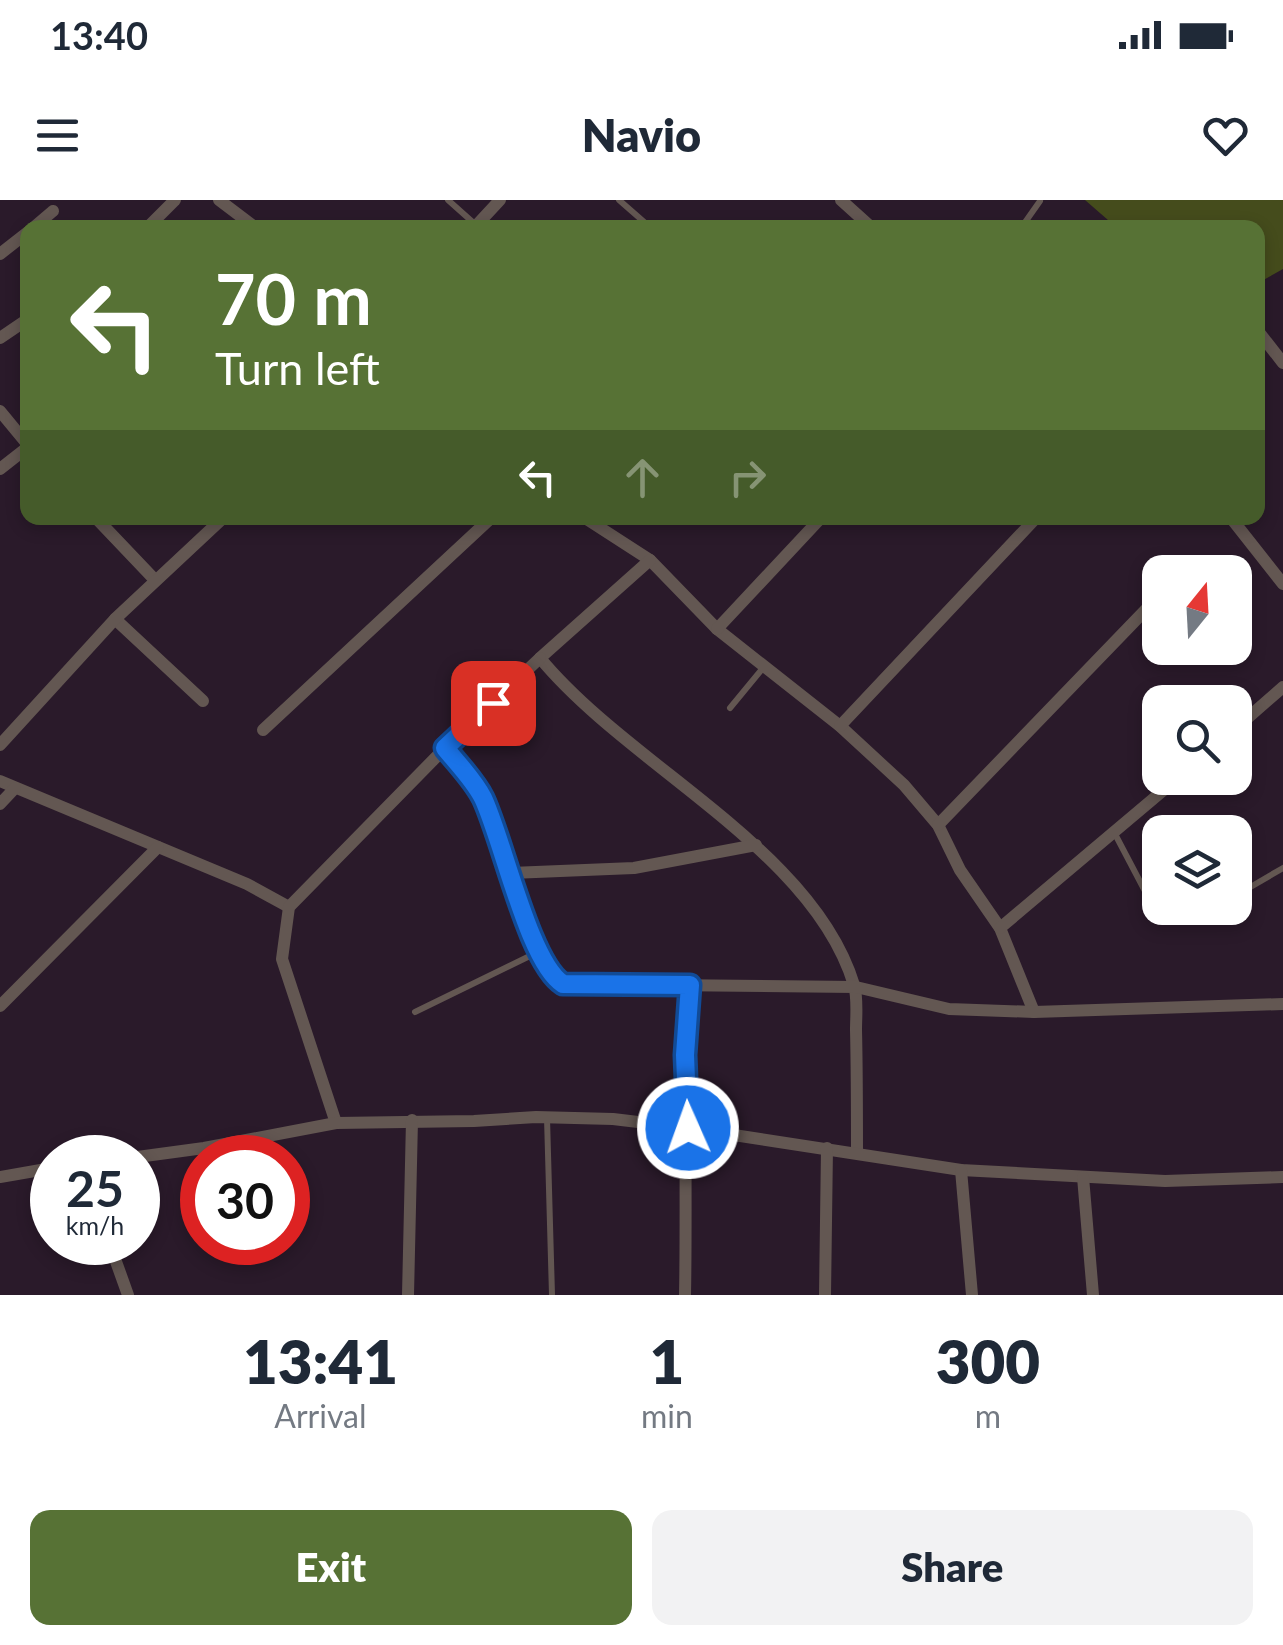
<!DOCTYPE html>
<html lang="en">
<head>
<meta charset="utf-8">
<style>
  body { margin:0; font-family:Lato,sans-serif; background:#f2f2f3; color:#1f2937; height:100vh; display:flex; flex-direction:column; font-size:38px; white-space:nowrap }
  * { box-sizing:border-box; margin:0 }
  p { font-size:32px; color:#747a83 }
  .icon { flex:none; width:55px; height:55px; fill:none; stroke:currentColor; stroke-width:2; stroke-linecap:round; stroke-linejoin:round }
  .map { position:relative; height:1095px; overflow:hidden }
  .side { display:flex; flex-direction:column; background:#fff; flex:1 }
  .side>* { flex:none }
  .guide { position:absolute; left:20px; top:20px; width:1245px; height:305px; border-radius:20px; box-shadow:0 5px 15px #0003; background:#577235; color:#fff; overflow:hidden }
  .needle { width:65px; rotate:18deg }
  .controls { position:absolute; left:1142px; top:355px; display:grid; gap:20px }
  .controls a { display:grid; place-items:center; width:110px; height:110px; border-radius:20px; background:#fff; box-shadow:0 5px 15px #0003; font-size:50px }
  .speed { position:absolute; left:30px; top:935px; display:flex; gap:20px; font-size:50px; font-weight:700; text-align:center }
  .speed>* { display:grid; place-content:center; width:130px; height:130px; border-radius:50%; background:#fff; box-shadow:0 5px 15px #0003; line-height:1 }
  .speed small { font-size:25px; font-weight:400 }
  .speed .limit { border:15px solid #d22; background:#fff; color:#111 }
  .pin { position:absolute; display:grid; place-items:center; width:85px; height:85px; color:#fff; margin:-42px; border-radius:20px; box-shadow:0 5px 15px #0006 }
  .me { position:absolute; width:110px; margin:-55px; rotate:358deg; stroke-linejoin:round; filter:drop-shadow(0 0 8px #0008) }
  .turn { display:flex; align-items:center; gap:35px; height:210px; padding:0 30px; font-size:45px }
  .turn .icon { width:130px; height:130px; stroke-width:2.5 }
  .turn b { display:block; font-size:70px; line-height:85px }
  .lanes { display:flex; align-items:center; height:95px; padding:0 30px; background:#0003; justify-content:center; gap:50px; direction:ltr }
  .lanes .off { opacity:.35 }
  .eta { display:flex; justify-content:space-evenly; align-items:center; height:170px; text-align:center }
  .eta b { font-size:60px; font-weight:800; line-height:70px }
  .button { display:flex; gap:20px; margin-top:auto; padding:20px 30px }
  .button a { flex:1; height:115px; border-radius:20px; background:#577235; color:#fff; font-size:40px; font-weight:800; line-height:115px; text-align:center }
  .button a+a { background:#f2f2f3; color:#1f2937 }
  .status { display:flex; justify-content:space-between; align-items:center; height:70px; padding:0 50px; background:#fff; direction:ltr }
  .status svg { height:28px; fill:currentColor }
  header { display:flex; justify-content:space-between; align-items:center; height:130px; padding:0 30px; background:#fff; font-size:45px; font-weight:800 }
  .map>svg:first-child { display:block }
  .green { fill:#454c1c }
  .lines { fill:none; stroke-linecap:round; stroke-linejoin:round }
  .lane { stroke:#635752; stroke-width:6 }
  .street { stroke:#635752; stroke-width:12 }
  .route-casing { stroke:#114b97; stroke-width:25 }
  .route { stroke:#1a73e8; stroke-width:18 }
</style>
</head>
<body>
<div class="status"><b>13:40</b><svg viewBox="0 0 49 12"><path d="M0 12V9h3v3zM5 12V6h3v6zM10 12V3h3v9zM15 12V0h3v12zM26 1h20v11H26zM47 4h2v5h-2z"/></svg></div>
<header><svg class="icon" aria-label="menu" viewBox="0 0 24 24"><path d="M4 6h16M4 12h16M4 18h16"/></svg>Navio<svg class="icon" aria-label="heart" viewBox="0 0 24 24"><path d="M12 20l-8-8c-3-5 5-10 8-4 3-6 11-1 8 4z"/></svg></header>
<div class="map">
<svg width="1283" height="1095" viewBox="0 0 1283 1095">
  <rect width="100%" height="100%" fill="#2a1a2a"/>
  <path class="green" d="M1085,0H1283V69L1258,83V28L1116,27Z"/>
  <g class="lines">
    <g class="lane">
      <path d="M448,0L476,25"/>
      <path d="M619,0L651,28"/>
      <path d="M1021,28L1040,1"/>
      <path d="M730,508L763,468"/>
      <path d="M1115,634L1156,712C1174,731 1192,717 1213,708"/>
      <path d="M1235,696L1283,668"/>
      <path d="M415,812L538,752"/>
      <path d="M547,918L552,1095"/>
    </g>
    <g class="street">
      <path d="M219,0L256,28"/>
      <path d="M841,0L872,28"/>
      <path d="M33,28L53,11"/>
      <path d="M147,28L175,0"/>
      <path d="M474,28L500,0"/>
      <path d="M0,54L28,32"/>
      <path d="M1258,131L1283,163"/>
      <path d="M0,138L28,119"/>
      <path d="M0,211L28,245"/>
      <path d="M0,269L28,247"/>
      <path d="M96,318L155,380"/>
      <path d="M585,318L650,360L717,429L840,526L904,585L938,625L960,670L1000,728L1034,812"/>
      <path d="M1231,318L1283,384"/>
      <path d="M650,360L540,458C630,567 813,649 854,785C858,798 856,816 856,830C857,871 857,912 857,953"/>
      <path d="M1182,372L1183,371"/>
      <path d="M115,419L203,501"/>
      <path d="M717,429L819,320"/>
      <path d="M840,526L1036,318"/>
      <path d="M1235,529L1283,487"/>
      <path d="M263,530L491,318"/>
      <path d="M0,545L115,419L223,318"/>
      <path d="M445,548L540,458"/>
      <path d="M0,581L247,684L289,707"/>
      <path d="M0,604L15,588"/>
      <path d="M938,625L1160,395"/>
      <path d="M511,673L634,668L756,645"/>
      <path d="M1000,728L1178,578"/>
      <path d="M0,806L158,647"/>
      <path d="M336,923L282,759L289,707L445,548C458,564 474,580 483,598C503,639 529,763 563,784L856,787L949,809L1034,812L1283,804"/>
      <path d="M130,958L204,948L336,923L474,921L536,917L613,919L688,928L961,970L1165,981L1283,977"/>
      <path d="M961,970L972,1095"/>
      <path d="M0,977L52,968"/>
      <path d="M1083,977L1093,1095"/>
      <path d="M109,1042L128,1095"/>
      <path d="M408,1095L412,920"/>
      <path d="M685,1095C687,992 683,888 689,785"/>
      <path d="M825,1095L827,948"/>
    </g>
  </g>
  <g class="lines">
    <defs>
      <path id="route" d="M493,503L445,548C458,564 474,580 483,598C503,640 529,763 563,784L690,785L685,855L688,928"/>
    </defs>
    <use href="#route" class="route-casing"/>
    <use href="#route" class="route"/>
  </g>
</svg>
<div class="controls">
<a><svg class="needle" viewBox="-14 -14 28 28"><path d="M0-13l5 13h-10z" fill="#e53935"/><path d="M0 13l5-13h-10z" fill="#747a83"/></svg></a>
<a><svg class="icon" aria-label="search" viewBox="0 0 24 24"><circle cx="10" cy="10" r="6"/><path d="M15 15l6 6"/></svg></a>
<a><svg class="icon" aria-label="layers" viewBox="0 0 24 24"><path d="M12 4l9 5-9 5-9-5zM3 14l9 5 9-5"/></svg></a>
</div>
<div class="speed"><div>25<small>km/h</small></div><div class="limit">30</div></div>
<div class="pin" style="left:493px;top:503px;background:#d93025"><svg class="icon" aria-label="arrive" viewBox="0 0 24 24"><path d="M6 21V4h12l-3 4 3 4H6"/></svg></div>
<svg class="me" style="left:688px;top:928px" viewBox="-20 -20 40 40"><circle r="17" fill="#1a73e8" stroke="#fff" stroke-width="3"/><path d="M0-11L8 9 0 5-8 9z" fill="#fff"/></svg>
<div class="guide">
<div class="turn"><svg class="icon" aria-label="left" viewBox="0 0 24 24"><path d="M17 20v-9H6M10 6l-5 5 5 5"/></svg><div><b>70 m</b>Turn left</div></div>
<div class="lanes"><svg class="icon" aria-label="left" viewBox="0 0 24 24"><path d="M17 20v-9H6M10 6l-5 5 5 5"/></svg><svg class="icon off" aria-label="ahead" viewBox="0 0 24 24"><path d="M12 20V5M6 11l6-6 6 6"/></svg><svg class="icon off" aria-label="right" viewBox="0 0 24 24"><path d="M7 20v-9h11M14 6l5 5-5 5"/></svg></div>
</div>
</div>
<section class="side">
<div class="eta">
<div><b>13:41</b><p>Arrival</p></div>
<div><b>1</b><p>min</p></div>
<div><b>300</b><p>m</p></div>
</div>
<div class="button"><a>Exit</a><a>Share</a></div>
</section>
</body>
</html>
